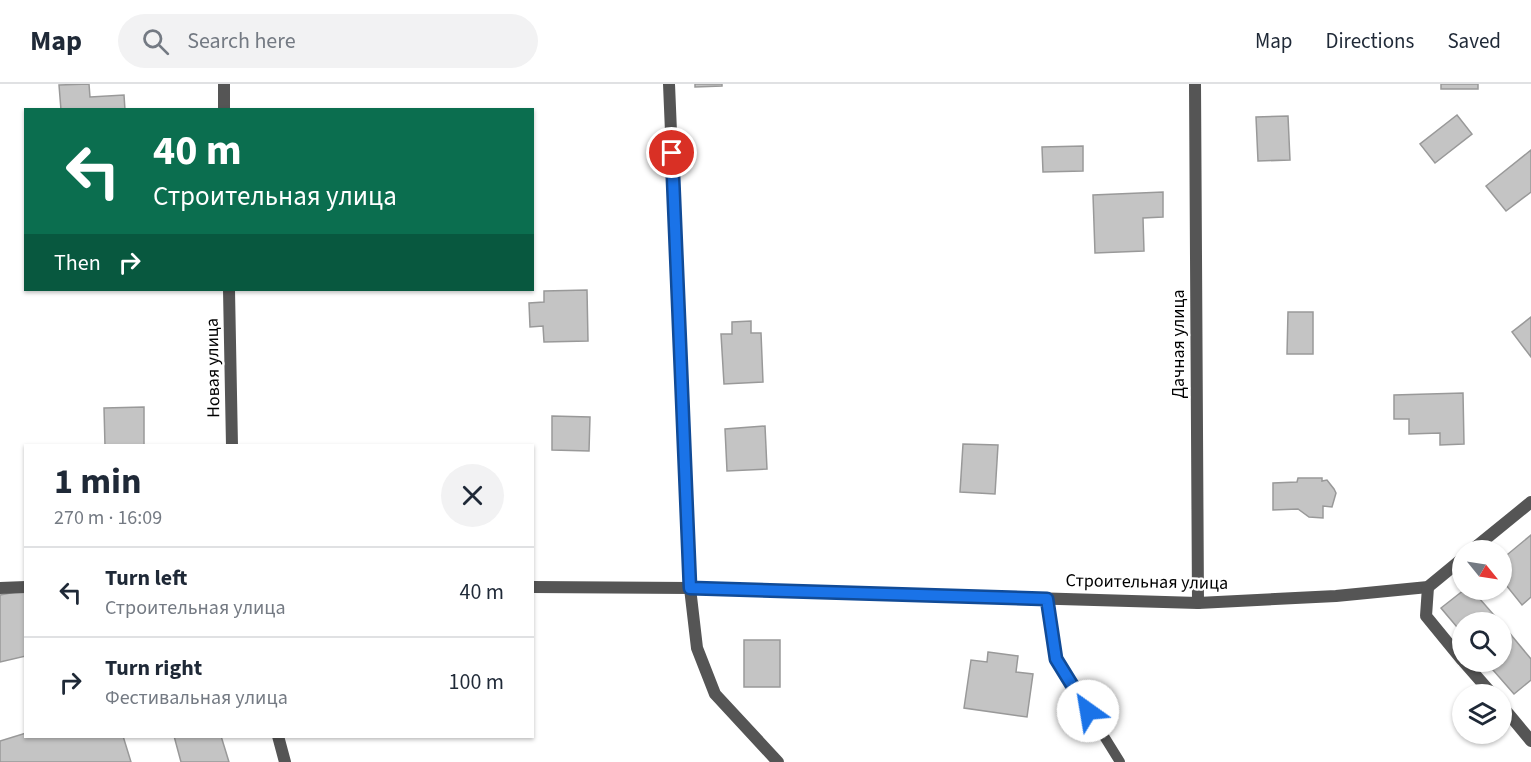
<!DOCTYPE html>
<html lang="en">
<head>
<meta charset="utf-8">
<style>
  body { margin:0; font-family:"Source Sans 3",sans-serif; background:#f2f2f3; color:#1f2937; height:100vh; display:flex; flex-direction:column; font-size:22px; white-space:nowrap }
  * { box-sizing:border-box; margin:0 }
  p { font-size:20px; color:#747a83 }
  .icon { flex:none; width:33px; height:33px; fill:none; stroke:currentColor; stroke-width:2; stroke-linecap:round; stroke-linejoin:round }
  .map { position:relative; flex:1; overflow:hidden }
  .drawer { position:absolute; left:24px; top:360px; width:510px; height:294px; display:flex; flex-direction:column; background:#fff; border-radius:0px; box-shadow:0 2px 4px #0004 }
  .drawer>* { flex:none }
  .banner { position:absolute; left:24px; top:24px; width:510px; height:183px; border-radius:0px; box-shadow:0 2px 4px #0004; background:#0b6e4f; color:#fff; overflow:hidden }
  .needle { width:39px; rotate:120deg }
  .buttons { position:absolute; left:1452px; top:456px; display:grid; gap:12px }
  .buttons a { display:grid; place-items:center; width:60px; height:60px; border-radius:50%; background:#fff; box-shadow:0 2px 4px #0004; font-size:30px }
  .pin { position:absolute; display:grid; place-items:center; width:51px; height:51px; color:#fff; margin:-26px; border:3px solid #fff; border-radius:50%; box-shadow:0 2px 6px #0007 }
  .me { position:absolute; width:66px; margin:-33px; rotate:328deg; stroke-linejoin:round; filter:drop-shadow(0 0 4px #0008) }
  .turn { display:flex; align-items:center; gap:21px; height:126px; padding:0 30px; font-size:27px }
  .turn .icon { width:78px; height:78px; stroke-width:2.5 }
  .turn b { display:block; font-size:42px; line-height:51px }
  .then { display:flex; align-items:center; height:57px; padding:0 30px; background:#0003; gap:12px; font-size:22px }
  .round { display:grid; place-items:center; flex:none; width:63px; height:63px; border-radius:32px; background:#f2f2f3 }
  .overview { display:flex; align-items:center; justify-content:space-between; height:102px; padding:0 30px }
  h1 { font-size:36px; font-weight:700; line-height:45px }
  ul { padding:0; list-style:none }
  li { display:flex; align-items:center; gap:18px; height:90px; padding:0 30px; border-top:2px solid #e0e1e3 }
  li div { flex:1 }
  li b { display:block; font-size:22px }
  li em { font-style:normal }
  header { display:flex; align-items:center; gap:36px; box-sizing:border-box; height:84px; padding:0 30px; background:#fff; border-bottom:2px solid #e0e1e3 }
  header strong { font-size:28px }
  nav { display:flex; gap:33px; margin-inline-start:auto; font-size:21px }
  .search { width:420px; height:54px; background:#f2f2f3; display:flex; align-items:center; gap:15px; box-sizing:border-box; padding:0 21px; border-radius:33px; color:#747a83; font-size:22px }
  .map>svg:first-child { display:block }
  .building { fill:#c4c4c4; stroke:#999; stroke-width:1.5 }
  .lines { fill:none; stroke-linecap:round; stroke-linejoin:round }
  .service { stroke:#555; stroke-width:10 }
  .minor { stroke:#555; stroke-width:12 }
  .route-casing { stroke:#114b97; stroke-width:15 }
  .route { stroke:#1a73e8; stroke-width:10 }
  .labels { text-anchor:middle; dominant-baseline:central; stroke-width:4.5; stroke-linejoin:round; paint-order:stroke }
  .street-label { font-size:18px; fill:#000; stroke:#fff }
</style>
</head>
<body>
<header>
<strong>Map</strong>
<div class="search"><svg class="icon" aria-label="search" viewBox="0 0 24 24"><circle cx="10" cy="10" r="6"/><path d="M15 15l6 6"/></svg>Search here</div>
<nav><a>Map</a><a>Directions</a><a>Saved</a></nav>
</header>
<div class="map">
<svg width="1531" height="678" viewBox="0 0 1531 678">
  <rect width="100%" height="100%" fill="#fff"/>
  <g class="building">
    <path d="M89,0L90,13L124,11L125,26H61L59,1Z"/>
    <path d="M695,0H722V2L695,3Z"/>
    <rect x="1441" y="0" width="37" height="5"/>
    <path d="M1457,31L1472,50L1435,79L1420,60Z"/>
    <path d="M1288,32L1290,76L1258,77L1256,33Z"/>
    <path d="M1083,62V87L1043,88L1042,63Z"/>
    <path d="M1531,66V108L1506,127L1486,102Z"/>
    <path d="M1163,108V133L1143,134L1144,167L1095,169L1093,111Z"/>
    <path d="M587,206L588,257L544,258L543,242L530,243L529,219L544,218V207Z"/>
    <path d="M1288,228H1313V270H1287Z"/>
    <path d="M1531,233V273L1512,248Z"/>
    <path d="M751,237V249H761L763,298L724,300L721,250H732V238Z"/>
    <path d="M1463,309L1464,360L1440,361V349L1409,350V335H1394V311Z"/>
    <path d="M144,323V362H105L104,324Z"/>
    <path d="M552,332L590,333L589,367L552,366Z"/>
    <path d="M765,342L767,385L727,387L725,345Z"/>
    <path d="M963,360L998,361L995,410L960,408Z"/>
    <path d="M1298,394H1322V397L1327,396L1334,405L1336,409L1332,423L1323,422V434L1309,433L1298,425L1273,426V399L1297,398Z"/>
    <path d="M1531,451V513L1522,521L1502,496V475Z"/>
    <path d="M26,506V572L0,578V511Z"/>
    <path d="M1464,506H1472L1500,538H1462V549L1441,524Z"/>
    <path d="M1502,540L1531,575V596L1514,610L1486,578H1502Z"/>
    <rect x="744" y="556" width="36" height="47"/>
    <path d="M988,568L1018,572L1016,588L1033,590L1027,633L964,624L971,576L987,578Z"/>
    <path d="M26,649V652H123L131,678H0V657Z"/>
    <path d="M174,652H221L229,678H181Z"/>
  </g>
  <g class="lines">
    <path class="service" d="M1046,515L1056,575L1120,678"/>
    <g class="minor">
      <path d="M224,0V26"/>
      <path d="M669,0L690,504L697,564L715,610L778,678"/>
      <path d="M1195,0L1198,519"/>
      <path d="M229,206L232,362"/>
      <path d="M1472,466L1531,418"/>
      <path d="M532,503L690,504L1198,519L1336,512L1428,503L1462,475"/>
      <path d="M1428,503L1426,532L1462,576"/>
      <path d="M0,504L26,503"/>
      <path d="M1464,578L1492,610"/>
      <path d="M1502,622L1531,657"/>
      <path d="M278,652L285,678"/>
    </g>
  </g>
  <g class="lines">
    <defs>
      <path id="route" d="M672,69L690,504L1047,515L1056,575L1088,627"/>
    </defs>
    <use href="#route" class="route-casing"/>
    <use href="#route" class="route"/>
  </g>
  <g class="labels">
    <g class="street-label">
      <text transform="translate(1178 260) rotate(-90)">Дачная улица</text>
      <text transform="translate(213 284) rotate(-91)">Новая улица</text>
      <text transform="translate(1147 498) rotate(1)">Строительная улица</text>
    </g>
  </g>
</svg>
<div class="buttons">
<a><svg class="needle" viewBox="-14 -14 28 28"><path d="M0-13l5 13h-10z" fill="#e53935"/><path d="M0 13l5-13h-10z" fill="#747a83"/></svg></a>
<a><svg class="icon" aria-label="search" viewBox="0 0 24 24"><circle cx="10" cy="10" r="6"/><path d="M15 15l6 6"/></svg></a>
<a><svg class="icon" aria-label="layers" viewBox="0 0 24 24"><path d="M12 4l9 5-9 5-9-5zM3 14l9 5 9-5"/></svg></a>
</div>
<div class="pin" style="left:672px;top:69px;background:#d93025"><svg class="icon" aria-label="arrive" viewBox="0 0 24 24"><path d="M6 21V4h12l-3 4 3 4H6"/></svg></div>
<svg class="me" style="left:1088px;top:627px" viewBox="-20 -20 40 40"><circle r="19" fill="#fff"/><path d="M0-13L10 11 0 6-10 11z" fill="#1a73e8"/></svg>
<div class="banner">
<div class="turn"><svg class="icon" aria-label="left" viewBox="0 0 24 24"><path d="M17 20v-9H6M10 6l-5 5 5 5"/></svg><div><b>40 m</b>Строительная улица</div></div>
<div class="then">Then<svg class="icon" aria-label="right" viewBox="0 0 24 24"><path d="M7 20v-9h11M14 6l5 5-5 5"/></svg></div>
</div>
<section class="drawer">
<div class="overview"><div><h1>1 min</h1><p>270 m · 16:09</p></div><a class="round"><svg class="icon" aria-label="close" viewBox="0 0 24 24"><path d="M6 6l12 12M18 6L6 18"/></svg></a></div>
<ul>
<li><svg class="icon" aria-label="left" viewBox="0 0 24 24"><path d="M17 20v-9H6M10 6l-5 5 5 5"/></svg><div><b>Turn left</b><p>Строительная улица</p></div><em>40 m</em></li>
<li><svg class="icon" aria-label="right" viewBox="0 0 24 24"><path d="M7 20v-9h11M14 6l5 5-5 5"/></svg><div><b>Turn right</b><p>Фестивальная улица</p></div><em>100 m</em></li>
</ul>
</section>
</div>
</body>
</html>
